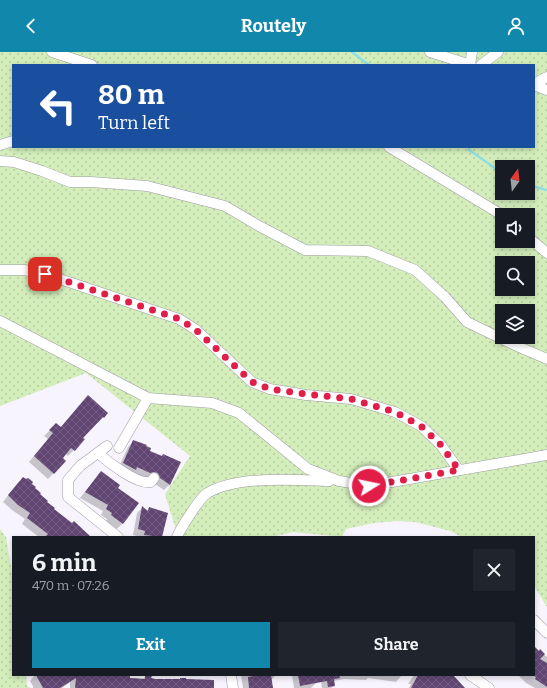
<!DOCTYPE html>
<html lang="en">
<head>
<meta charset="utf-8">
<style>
  body { margin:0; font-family:Bitter,serif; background:#20242c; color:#f1f3f6; height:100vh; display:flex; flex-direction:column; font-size:15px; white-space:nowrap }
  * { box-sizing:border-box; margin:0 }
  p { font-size:13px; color:#9ea1a6 }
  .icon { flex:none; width:22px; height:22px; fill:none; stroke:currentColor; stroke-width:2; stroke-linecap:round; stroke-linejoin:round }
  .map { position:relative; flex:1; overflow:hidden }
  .panel { position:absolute; left:12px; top:484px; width:523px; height:140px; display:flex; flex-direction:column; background:#171b24; border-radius:0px; box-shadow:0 2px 6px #0003 }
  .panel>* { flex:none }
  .hud { position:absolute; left:12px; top:12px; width:523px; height:84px; border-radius:0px; box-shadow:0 2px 6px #0003; background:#1a4fa0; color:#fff; overflow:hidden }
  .needle { width:26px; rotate:15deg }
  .fabs { position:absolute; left:495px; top:108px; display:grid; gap:8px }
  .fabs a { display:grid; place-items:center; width:40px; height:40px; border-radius:0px; background:#171b24; box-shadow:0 2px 6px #0003; font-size:20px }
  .pin { position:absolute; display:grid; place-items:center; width:34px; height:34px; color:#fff; margin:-17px; border-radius:8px; box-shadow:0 2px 6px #0006 }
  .me { position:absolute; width:44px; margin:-22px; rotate:80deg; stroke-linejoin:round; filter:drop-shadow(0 0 3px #0008) }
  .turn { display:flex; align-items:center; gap:14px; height:84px; padding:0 20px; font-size:18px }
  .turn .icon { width:52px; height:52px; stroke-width:2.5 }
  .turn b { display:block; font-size:28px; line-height:34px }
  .round { display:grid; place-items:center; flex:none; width:42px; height:42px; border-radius:0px; background:#20242c }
  .summary { display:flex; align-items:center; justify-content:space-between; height:68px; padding:0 20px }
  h1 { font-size:24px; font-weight:700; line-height:30px }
  .primary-button { display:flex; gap:8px; margin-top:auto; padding:8px 20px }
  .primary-button a { flex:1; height:46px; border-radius:0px; background:#1187ac; color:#fff; font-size:16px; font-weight:700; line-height:46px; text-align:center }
  .primary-button a+a { background:#20242c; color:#f1f3f6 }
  header { display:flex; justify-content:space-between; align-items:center; height:52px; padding:0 20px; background:#1187ac; color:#fff; font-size:18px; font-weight:700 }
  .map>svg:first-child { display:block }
  .grass { fill:url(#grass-dots); fill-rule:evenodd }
  .shadow { fill:#0003 }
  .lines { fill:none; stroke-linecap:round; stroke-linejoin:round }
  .stream { stroke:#8fdfe3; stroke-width:2.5 }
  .building { fill:url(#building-cross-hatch) }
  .minor-casing { stroke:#9e9aa4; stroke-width:11 }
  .minor { stroke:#fff; stroke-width:10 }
  .route { stroke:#e11d48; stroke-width:7; stroke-dasharray:0 12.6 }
</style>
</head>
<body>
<header><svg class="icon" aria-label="back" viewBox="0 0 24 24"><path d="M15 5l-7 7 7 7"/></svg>Routely<svg class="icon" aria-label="person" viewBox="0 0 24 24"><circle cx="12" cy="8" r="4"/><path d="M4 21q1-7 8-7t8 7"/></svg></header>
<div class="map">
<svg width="547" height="636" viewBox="0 0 547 636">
  <defs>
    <pattern id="grass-dots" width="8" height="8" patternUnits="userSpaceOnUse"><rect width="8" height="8" fill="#d4eebb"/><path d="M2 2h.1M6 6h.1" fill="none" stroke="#b5cba0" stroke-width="1.8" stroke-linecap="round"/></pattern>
    <pattern id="building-cross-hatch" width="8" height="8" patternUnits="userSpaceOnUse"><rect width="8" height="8" fill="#614673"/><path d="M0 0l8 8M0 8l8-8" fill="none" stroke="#735d81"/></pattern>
  </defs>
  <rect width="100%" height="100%" fill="#f8f4fe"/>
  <g class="grass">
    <path d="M0,0H547V555L534,534V485H462L450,479L415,470L396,469L374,471L346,477L342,485L293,480L272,485H178L165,442L190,404L86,321L0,354ZM13,13H534V95H13ZM502,115H528V141H502ZM502,163H528V189H502ZM502,211H528V237H502ZM502,259H528V285H502Z"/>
    <path d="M0,477L6,485L13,527V623H26L27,634L31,636H0Z"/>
  </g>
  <g class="shadow">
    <path d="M83,350L103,365L98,371L97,370L82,386L84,388L68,404L65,401L61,406L65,409L48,427L29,410L48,387L44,384L50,378L60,376Z"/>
    <path d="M134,389L149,399L170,432L164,438L155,432L152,426L148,425L143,426L118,417L128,395Z"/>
    <path d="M101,420L116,436L123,471L117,477L106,469L107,467L101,463L103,459L80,446Z"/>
    <path d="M17,432H30L53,457L90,485H39L22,472L25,467L12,458L3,450Z"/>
    <path d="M143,455L147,459L149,456L166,461L161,485H140L133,483L137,461Z"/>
    <path d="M534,595L539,600L540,599L547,605V636H535L526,631L518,623H534Z"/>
    <path d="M35,623H94L143,627L145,625L150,627L179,628L180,627L213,636H70V630L62,636H33V634L30,629Z"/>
    <path d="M241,623H275V624L271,628L272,636H243Z"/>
    <path d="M292,623H315L317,630L311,636H294Z"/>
    <path d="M320,623H402L396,630L368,626L366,628L344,627L333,629L334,634L331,636H322Z"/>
    <path d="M414,623H450L464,636H409L411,632H408Z"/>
  </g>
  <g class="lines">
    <g class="stream">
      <path d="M352,0L369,13"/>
      <path d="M469,95V98L502,121"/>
      <path d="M528,133L547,138"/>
    </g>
  </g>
  <g class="building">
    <path d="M88,343L108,361L104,366L103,365L83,386L85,387L75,399L71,396L63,406L66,409L54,422L34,404L53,381L49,378L56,371L61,375Z"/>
    <path d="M133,388L147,393L146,394L151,396L150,399L162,404L163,402L181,410L170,433L160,426L158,421L154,420L150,421L137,415L136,418L123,411Z"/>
    <path d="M101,419L120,433L118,436L139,451L123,472L111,463L112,461L106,457L108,453L85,440Z"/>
    <path d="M23,425L26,427L28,426L33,430L32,432L36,435L35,436L41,441L40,442L48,449L47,450L55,456L54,457L72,471L74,469L91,485H45L48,482L27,466L30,461L18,453L8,443Z"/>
    <path d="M142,454L148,459L149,455L168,461L162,485L144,483L145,479L138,477Z"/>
    <path d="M534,594L539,599L540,597L545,602L540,607L547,611V635L535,627L536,625L534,624Z"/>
    <path d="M36,623H100L113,624L130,623V626L145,627V624H152L151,626L155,627H180V626H186V627L214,628V636H75L76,626L60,636H43Z"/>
    <path d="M260,623H271L273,636H249L248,625Z"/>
    <path d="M298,623H339L340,626L334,627L335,634L328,635L327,629L300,634Z"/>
    <path d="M418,623H453L465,636H411Z"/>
  </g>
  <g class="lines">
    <defs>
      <g id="minor">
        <path d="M52,0L92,13"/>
        <path d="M430,0L471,13"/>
        <path d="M470,13L472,0"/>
        <path d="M481,13L498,0"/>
        <path d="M534,32L547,25"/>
        <path d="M534,33L547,38"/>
        <path d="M0,93L13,89"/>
        <path d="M389,95L502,163"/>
        <path d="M0,109L14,110L42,119L70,130H91L147,134L225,154L259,174L305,198L368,199L415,218L445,245L467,270L519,295L547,307"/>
        <path d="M528,185L547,201"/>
        <path d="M0,218H24L45,222L179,267L195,277L252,330L270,337L306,343L351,347L395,360L421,374L440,392L459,418"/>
        <path d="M0,269L148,346L212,351L239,361L308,417L339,429L369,434L547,403"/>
        <path d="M107,394L80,414L68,428V445L118,485"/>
        <path d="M119,396L148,346"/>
        <path d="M98,401C108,410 137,433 151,430L154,426"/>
        <path d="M177,485C180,477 200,446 206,442C235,423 295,428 329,429"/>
        <path d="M534,568L547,581"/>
        <path d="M231,623L233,636"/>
        <path d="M470,623L489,636"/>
      </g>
    </defs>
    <use href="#minor" class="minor-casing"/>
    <use href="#minor" class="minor"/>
  </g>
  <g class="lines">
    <path class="route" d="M45,222L179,267L195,277L252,330L270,337L306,342L351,347L395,360L421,374L440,392L459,418L369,434"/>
  </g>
</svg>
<div class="fabs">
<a><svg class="needle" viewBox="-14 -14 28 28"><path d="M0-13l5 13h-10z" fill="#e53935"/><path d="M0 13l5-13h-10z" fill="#9ea1a6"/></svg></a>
<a><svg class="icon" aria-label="sound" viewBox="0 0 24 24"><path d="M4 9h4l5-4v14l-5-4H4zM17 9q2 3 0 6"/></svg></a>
<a><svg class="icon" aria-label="search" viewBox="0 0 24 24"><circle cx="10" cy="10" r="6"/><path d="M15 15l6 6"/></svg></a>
<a><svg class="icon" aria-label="layers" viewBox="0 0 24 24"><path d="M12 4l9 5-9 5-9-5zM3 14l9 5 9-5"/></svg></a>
</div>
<div class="pin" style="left:45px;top:222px;background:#d93025"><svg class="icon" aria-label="arrive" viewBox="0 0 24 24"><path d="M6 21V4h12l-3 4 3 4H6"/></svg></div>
<svg class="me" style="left:369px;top:434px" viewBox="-20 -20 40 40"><circle r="17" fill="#e11d48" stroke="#fff" stroke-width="3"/><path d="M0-11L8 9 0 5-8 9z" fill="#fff"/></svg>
<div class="hud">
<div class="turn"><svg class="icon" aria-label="left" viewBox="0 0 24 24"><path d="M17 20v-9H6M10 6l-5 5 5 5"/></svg><div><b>80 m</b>Turn left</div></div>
</div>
<section class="panel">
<div class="summary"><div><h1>6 min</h1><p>470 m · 07:26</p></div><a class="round"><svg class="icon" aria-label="close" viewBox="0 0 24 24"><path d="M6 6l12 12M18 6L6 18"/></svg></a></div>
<div class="primary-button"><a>Exit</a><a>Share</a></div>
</section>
</div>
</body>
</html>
